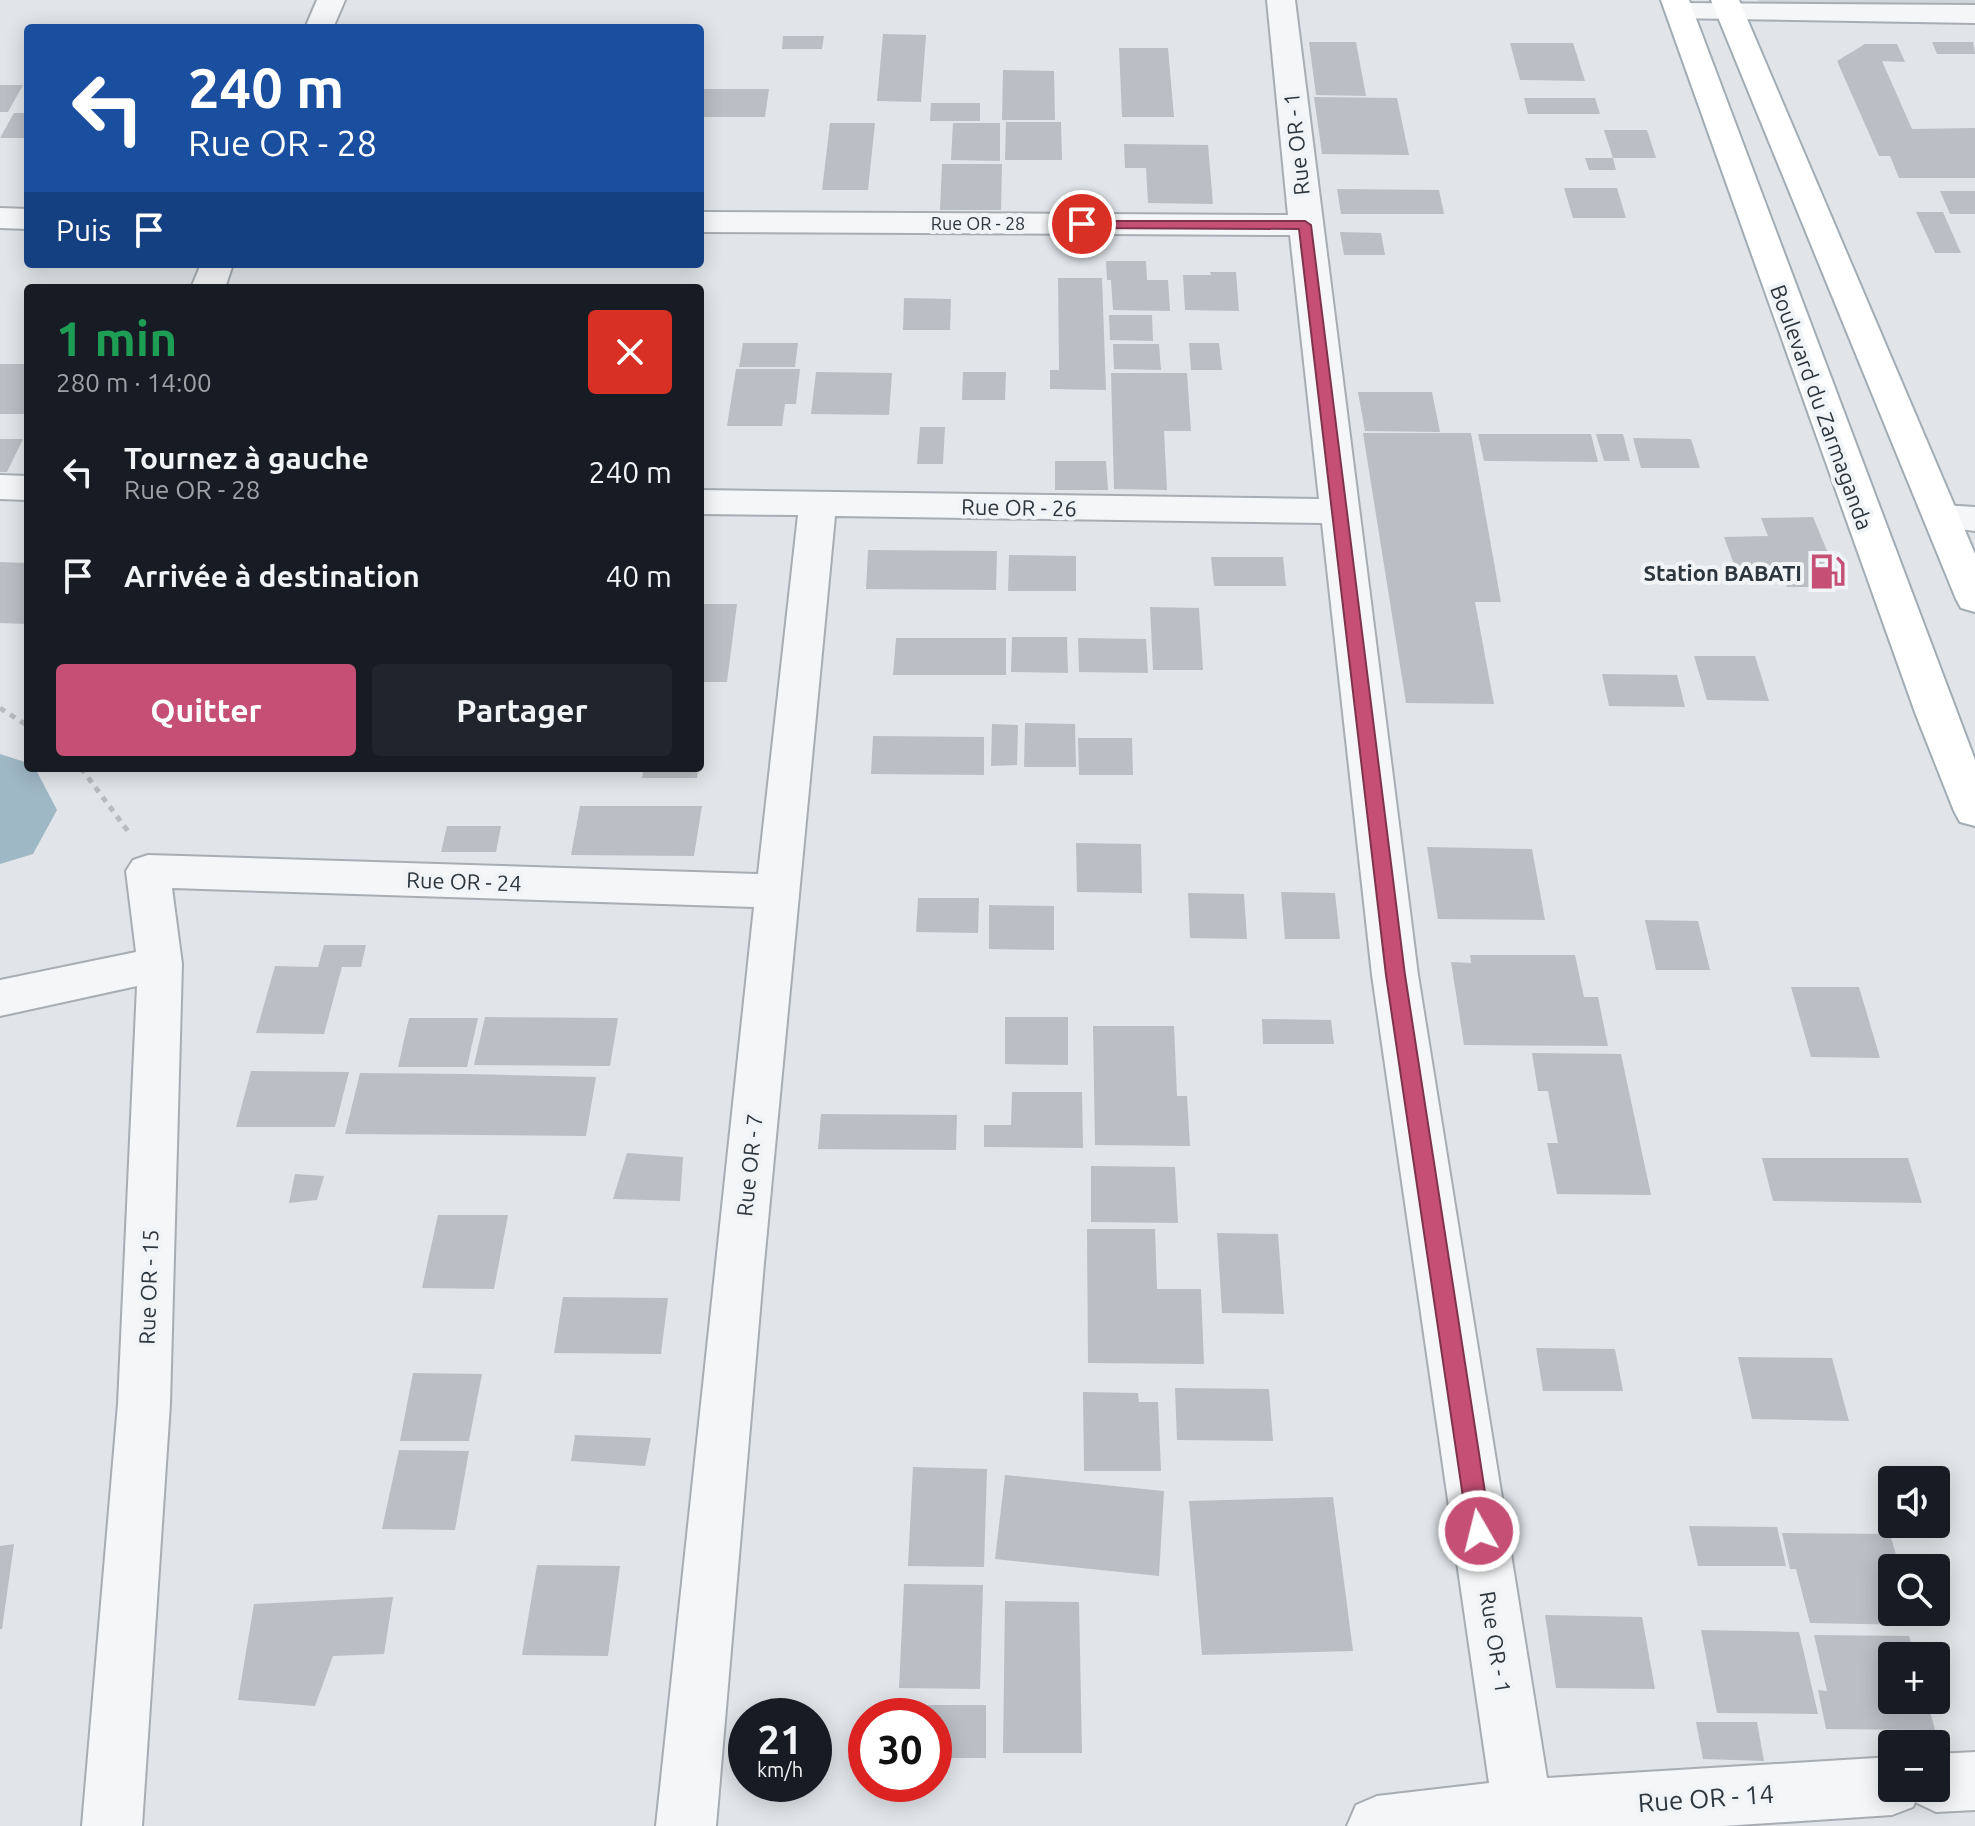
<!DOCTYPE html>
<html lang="fr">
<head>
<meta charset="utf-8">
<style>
  body { margin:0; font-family:Ubuntu,sans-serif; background:#20242c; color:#f1f3f6; height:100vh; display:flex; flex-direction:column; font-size:30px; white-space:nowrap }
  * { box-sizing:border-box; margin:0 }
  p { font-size:26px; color:#9ea1a6 }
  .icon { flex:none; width:44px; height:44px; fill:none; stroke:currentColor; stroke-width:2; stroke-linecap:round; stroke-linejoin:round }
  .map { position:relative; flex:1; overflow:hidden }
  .details { position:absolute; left:24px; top:284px; width:680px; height:488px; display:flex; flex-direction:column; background:#171b24; border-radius:8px; box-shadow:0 4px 20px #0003 }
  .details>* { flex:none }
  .hud { position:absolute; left:24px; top:24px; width:680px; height:244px; border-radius:8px; box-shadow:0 4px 20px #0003; background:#1a4fa0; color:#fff; overflow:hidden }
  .controls { position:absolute; left:1878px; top:1466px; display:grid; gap:16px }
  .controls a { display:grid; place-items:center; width:72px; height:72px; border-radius:8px; background:#171b24; box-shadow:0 4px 20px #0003; font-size:40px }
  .speed { position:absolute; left:728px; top:1698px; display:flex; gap:16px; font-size:40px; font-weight:700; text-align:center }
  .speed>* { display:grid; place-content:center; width:104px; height:104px; border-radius:50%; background:#171b24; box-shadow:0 4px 20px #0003; line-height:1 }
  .speed small { font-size:20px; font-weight:400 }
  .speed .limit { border:12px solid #d22; background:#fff; color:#111 }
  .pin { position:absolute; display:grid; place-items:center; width:68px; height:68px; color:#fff; margin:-34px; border:4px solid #fff; border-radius:50%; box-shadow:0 2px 8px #0007 }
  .me { position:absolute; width:88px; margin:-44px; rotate:352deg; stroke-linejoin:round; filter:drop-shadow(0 0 6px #0008) }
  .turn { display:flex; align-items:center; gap:28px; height:168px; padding:0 32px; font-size:36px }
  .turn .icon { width:104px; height:104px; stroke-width:2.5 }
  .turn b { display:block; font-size:56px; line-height:68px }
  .then { display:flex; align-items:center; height:76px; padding:0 32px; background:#0003; gap:16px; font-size:30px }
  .round { display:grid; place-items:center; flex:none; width:84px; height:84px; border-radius:8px; background:#20242c }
  .headline { display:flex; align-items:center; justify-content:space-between; height:136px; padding:0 32px }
  h1 { font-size:48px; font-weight:700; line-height:60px; color:#1e9e55 }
  .primary-button { display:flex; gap:16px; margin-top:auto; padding:16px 32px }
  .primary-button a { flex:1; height:92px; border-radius:8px; background:#c54f75; color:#fff; font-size:32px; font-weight:700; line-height:92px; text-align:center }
  .primary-button a+a { background:#20242c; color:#f1f3f6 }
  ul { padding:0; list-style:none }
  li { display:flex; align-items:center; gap:24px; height:104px; padding:0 32px }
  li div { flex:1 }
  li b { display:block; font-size:30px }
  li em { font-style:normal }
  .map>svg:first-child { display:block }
  .built { fill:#cfd5da }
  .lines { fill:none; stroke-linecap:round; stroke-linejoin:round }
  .river { fill:#9fb8c6; fill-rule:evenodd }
  .building { fill:#b9bfc5 }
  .minor-casing { stroke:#a7adb3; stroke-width:4 }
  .major-casing { stroke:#a1acb4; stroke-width:4 }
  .path { stroke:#b8bcc0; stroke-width:5; stroke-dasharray:6 6; stroke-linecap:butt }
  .minor { fill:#f4f6f7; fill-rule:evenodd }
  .major { fill:#fff; fill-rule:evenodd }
  .route { fill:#c54f75; stroke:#80334c; stroke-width:2 }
  .labels { text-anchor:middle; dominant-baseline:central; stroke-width:8; stroke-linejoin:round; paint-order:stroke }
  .far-street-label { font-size:18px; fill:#2b363f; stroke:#f1f4f6 }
  .street-label { font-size:22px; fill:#2b363f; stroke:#f1f4f6 }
  .poi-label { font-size:22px; font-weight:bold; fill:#2b363f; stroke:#f1f4f6; text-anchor:end }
  .near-street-label { font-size:26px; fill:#2b363f; stroke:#f1f4f6 }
</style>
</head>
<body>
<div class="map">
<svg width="1975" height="1826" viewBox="0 0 1975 1826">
  <rect width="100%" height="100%" fill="#e1e5e9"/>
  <path class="built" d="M1758,0H1975V5L1765,9Z"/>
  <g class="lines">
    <path class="river" d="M0,754L28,763V768H35L57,810L33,854L0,864Z"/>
  </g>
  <g class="building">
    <path d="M883,34L926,35L921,102L877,101Z"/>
    <path d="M783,36H824L822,49H782Z"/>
    <path d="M1309,42H1356L1366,96L1316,95Z"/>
    <path d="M1932,42H1973L1975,54H1937Z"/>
    <path d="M1510,43H1573L1585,81L1520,80Z"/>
    <path d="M1865,44H1897L1905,62L1882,61L1912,129L1975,128V178H1899L1890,156H1879L1837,61Z"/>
    <path d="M1119,48H1168L1174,117H1122Z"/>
    <path d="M1003,70L1054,71L1055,120H1002Z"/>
    <path d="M0,85H23L8,112H0Z"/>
    <path d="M700,89H769L765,117H700Z"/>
    <path d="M1314,97L1397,98L1409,155L1322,154Z"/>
    <path d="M1524,98H1595L1600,114H1528Z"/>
    <path d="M931,103H980V121H930Z"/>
    <path d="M14,113H28V138H0Z"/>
    <path d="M1006,122H1061L1062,160H1005Z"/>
    <path d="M830,123H875L868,190H822Z"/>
    <path d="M953,123H1000V161L951,160Z"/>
    <path d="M1604,130H1647L1656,158H1613Z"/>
    <path d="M1124,144L1208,145L1213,204L1148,203L1146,168H1125Z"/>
    <path d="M1585,158H1613L1616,170H1589Z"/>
    <path d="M942,164H1002L1001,210H940Z"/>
    <path d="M1564,188H1617L1626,218H1573Z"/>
    <path d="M1337,189L1439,190L1444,214H1341Z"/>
    <path d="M1940,191H1975V214H1950Z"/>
    <path d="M1916,212H1943L1961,253H1935Z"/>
    <path d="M1340,232L1381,233L1385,255H1344Z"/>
    <path d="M1106,261H1146L1147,280H1168L1170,311L1113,310L1111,280H1107Z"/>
    <path d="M1210,272H1236L1239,311L1185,310L1183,275H1211Z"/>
    <path d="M1058,278H1102L1106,390L1050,389V370H1059Z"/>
    <path d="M904,298L951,299L950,330H903Z"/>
    <path d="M1109,315H1152L1153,341L1110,340Z"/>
    <path d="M743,343H798L795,367H739Z"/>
    <path d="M1189,343H1219L1222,370H1191Z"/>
    <path d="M1113,344H1159L1161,370L1114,369Z"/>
    <rect x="0" y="364" width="28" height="50"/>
    <path d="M736,369H800L796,404H785L782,426H727Z"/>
    <path d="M816,372L892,373L889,415L811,414Z"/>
    <path d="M963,372H1006L1005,400H962Z"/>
    <path d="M1111,373H1187L1191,431H1164L1167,490L1114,489Z"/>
    <path d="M1358,392H1432L1440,432L1365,431Z"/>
    <path d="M920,427H945L943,464H917Z"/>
    <path d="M1363,433H1471L1501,602H1475L1494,704L1406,703Z"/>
    <path d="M1478,434H1591L1598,462L1484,461Z"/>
    <path d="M1596,434H1623L1630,461H1604Z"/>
    <path d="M1633,438L1691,439L1700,468H1641Z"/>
    <path d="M0,439H23L7,472H0Z"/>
    <path d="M1055,461H1106L1108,490H1055Z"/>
    <path d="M1813,517L1842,587H1787L1779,567H1735L1724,537L1768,536L1761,518Z"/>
    <path d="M868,550L997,551L996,590L866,589Z"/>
    <path d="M1009,555L1076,556V591H1008Z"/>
    <path d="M1211,557H1283L1286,586H1214Z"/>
    <path d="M0,562L28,563L27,624L0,623Z"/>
    <path d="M700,604H737L727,682H700Z"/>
    <path d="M1150,607L1199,608L1203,670H1153Z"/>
    <path d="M1012,637H1067L1068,673L1011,672Z"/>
    <path d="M896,638H1006V675H893Z"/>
    <path d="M1078,638L1146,639L1148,673L1079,672Z"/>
    <path d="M1694,656H1755L1769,701L1707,700Z"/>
    <path d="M1602,674L1677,675L1685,707L1609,706Z"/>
    <path d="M1025,723L1075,724L1076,767H1024Z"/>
    <path d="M992,724L1018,725L1017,765L991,766Z"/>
    <path d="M873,736L984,737V775L871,774Z"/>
    <path d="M1078,738H1132L1133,775H1079Z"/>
    <path d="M644,768H698L697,778H642Z"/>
    <path d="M580,806H702L694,856L571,855Z"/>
    <path d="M447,826H501L496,852H441Z"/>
    <path d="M1076,843L1141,844L1142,893L1077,892Z"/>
    <path d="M1427,847L1532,849L1545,920L1438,919Z"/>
    <path d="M1281,892L1335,893L1340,939H1285Z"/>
    <path d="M1188,893L1244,894L1247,939L1190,938Z"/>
    <path d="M918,898H979L978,933L916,932Z"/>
    <path d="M989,905L1054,906V950L989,949Z"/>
    <path d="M1645,920L1698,921L1710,970H1656Z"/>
    <path d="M324,945H366L361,967H342L324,1034L256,1033L275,966L318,967Z"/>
    <path d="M1470,955H1575L1584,997H1598L1608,1046L1464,1045L1451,962L1471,963Z"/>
    <path d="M1791,987H1859L1880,1058L1811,1057Z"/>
    <path d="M485,1017L618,1018L610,1066L474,1065Z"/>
    <path d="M1005,1017H1068V1065L1005,1064Z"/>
    <path d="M409,1018H478L467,1067H398Z"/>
    <path d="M1262,1019L1331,1020L1334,1044H1263Z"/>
    <path d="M1093,1026H1174L1177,1096H1187L1190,1146L1095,1145Z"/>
    <path d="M1532,1053L1621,1054L1651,1195L1557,1194L1547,1143H1558L1548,1091H1538Z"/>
    <path d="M251,1071L349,1072L335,1127H236Z"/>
    <path d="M360,1073L466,1074L596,1077L586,1136L345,1134Z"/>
    <path d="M1012,1092H1082L1083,1148L984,1147V1125H1011Z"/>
    <path d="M821,1114L957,1115L956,1150L818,1149Z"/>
    <path d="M627,1153L683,1157L680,1201L613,1199Z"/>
    <path d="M1762,1158H1908L1922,1203L1773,1201Z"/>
    <path d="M1091,1166L1175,1167L1178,1223L1091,1222Z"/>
    <path d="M295,1174L324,1176L317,1200L289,1203Z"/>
    <path d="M438,1215H508L494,1289L422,1288Z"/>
    <path d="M1087,1229H1155L1157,1289H1201L1204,1364L1088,1363Z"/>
    <path d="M1217,1233L1278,1234L1284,1314L1222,1313Z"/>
    <path d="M563,1297L668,1298L661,1354L554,1353Z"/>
    <path d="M1536,1348L1615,1349L1623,1391H1543Z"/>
    <path d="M1738,1357L1832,1358L1849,1421L1752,1419Z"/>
    <path d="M413,1373L482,1374L469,1441H400Z"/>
    <path d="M1175,1388L1269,1389L1273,1441L1177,1440Z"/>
    <path d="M1083,1392L1138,1393L1139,1402H1158L1161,1471H1084Z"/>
    <path d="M575,1435L651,1438L645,1466L571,1461Z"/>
    <path d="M399,1450L469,1451L455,1530L382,1529Z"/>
    <path d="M913,1467L987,1469L984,1567L908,1566Z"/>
    <path d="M1005,1475L1164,1491L1159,1576L995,1559Z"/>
    <path d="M1333,1497L1353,1651L1202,1655L1189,1501Z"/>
    <path d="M1689,1526L1777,1527L1786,1566H1698Z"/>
    <path d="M1782,1533L1890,1534L1900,1568H1892V1612H1912L1915,1625L1810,1623L1796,1569H1790Z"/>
    <path d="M14,1544L2,1629H0V1546Z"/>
    <path d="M537,1565L620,1566L608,1656L522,1655Z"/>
    <path d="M904,1584L983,1585L980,1689L899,1688Z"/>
    <path d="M393,1597L384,1654L333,1656L315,1706L238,1700L254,1604Z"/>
    <path d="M1005,1601L1079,1602L1082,1753H1003Z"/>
    <path d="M1545,1615L1642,1617L1655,1689L1556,1688Z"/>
    <path d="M1701,1630L1799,1632L1818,1714L1717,1713Z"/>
    <path d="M1814,1635L1909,1636L1915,1656H1892V1700H1927L1935,1730L1826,1729L1818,1690L1827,1691Z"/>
    <path d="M910,1705H986V1758H934V1716H910Z"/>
    <path d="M1696,1722H1757L1764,1761L1703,1759Z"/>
  </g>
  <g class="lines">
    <defs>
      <g id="minor">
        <path d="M317,0H345L333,28H305Z"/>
        <path d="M1267,0H1295L1418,975L1547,1778L1892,1757V1788H1936V1754L1975,1752V1810L1936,1812L1915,1802L1913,1807L1892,1815L1723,1826H1347L1356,1805L1377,1796L1489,1783L1372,975L1322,523L835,516L764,1263L716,1826H656L754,907L172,888L182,964L170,1404L142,1826H82L118,1404L137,986L0,1016V980L136,952L126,871L133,860L148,855L758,874L798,515L700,514V490L1319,499L1290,235L700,232V212L1288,215Z"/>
        <path d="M1680,3L1975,5V23L1670,18L1666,12L1670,6Z"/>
        <path d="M0,208L28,209V229L0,228Z"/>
        <path d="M201,264H233L225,288H191Z"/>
        <path d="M0,475L28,476V500L0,499Z"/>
        <path d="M1942,505L1975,507V531L1929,525L1923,517L1929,509Z"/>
      </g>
      <g id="major">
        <path d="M1661,0H1689L1975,760V826L1960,822L1954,811L1916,715Z"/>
        <path d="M1711,0H1739L1975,554V612L1961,608L1956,599Z"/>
      </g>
    </defs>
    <use href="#minor" class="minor-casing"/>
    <use href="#major" class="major-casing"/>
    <g class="path">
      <path d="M0,708L28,726"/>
      <path d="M81,768L130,834"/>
    </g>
    <use href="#minor" class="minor"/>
    <use href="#major" class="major"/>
  </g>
  <path class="route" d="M1077,221H1305L1311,225L1405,975L1491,1531L1487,1539L1479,1542L1471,1539L1468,1531L1386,975L1299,229L1082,228L1077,226Z"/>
  <defs>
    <symbol id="fuel-bare" viewBox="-9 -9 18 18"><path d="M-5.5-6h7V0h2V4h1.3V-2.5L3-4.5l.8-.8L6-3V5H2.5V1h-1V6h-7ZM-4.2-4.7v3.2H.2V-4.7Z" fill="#c54f75" stroke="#f1f4f6" stroke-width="2.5" paint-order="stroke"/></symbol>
  </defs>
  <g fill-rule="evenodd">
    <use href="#fuel-bare" x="1802" y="546" width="51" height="51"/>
  </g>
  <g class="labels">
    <g class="far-street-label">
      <text x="978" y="223">Rue OR - 28</text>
    </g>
    <g class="street-label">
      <text transform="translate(1296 144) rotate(-96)">Rue OR - 1</text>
      <text transform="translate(1822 407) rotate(70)">Boulevard du Zarmaganda</text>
      <text transform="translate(1019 507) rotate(1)">Rue OR - 26</text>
      <text transform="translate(464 881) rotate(2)">Rue OR - 24</text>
      <text transform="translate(749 1165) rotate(-84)">Rue OR - 7</text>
      <text transform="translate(148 1287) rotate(-88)">Rue OR - 15</text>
      <text transform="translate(1496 1642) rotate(81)">Rue OR - 1</text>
    </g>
    <g class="poi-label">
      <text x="1802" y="572">Station BABATI</text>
    </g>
    <g class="near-street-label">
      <text transform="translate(1706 1798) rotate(-4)">Rue OR - 14</text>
    </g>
  </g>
</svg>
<div class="controls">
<a><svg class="icon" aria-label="sound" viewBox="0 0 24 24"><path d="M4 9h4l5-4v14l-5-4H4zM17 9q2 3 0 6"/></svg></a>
<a><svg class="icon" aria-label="search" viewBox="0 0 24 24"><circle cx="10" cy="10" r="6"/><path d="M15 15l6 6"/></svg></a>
<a>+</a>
<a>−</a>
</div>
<div class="speed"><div>21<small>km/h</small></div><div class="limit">30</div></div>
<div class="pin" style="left:1082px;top:224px;background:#d93025"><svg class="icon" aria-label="arrive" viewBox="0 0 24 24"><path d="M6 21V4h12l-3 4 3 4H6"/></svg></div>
<svg class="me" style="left:1479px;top:1531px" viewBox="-20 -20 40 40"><circle r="17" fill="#c54f75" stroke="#fff" stroke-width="3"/><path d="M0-11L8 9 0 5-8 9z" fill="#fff"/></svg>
<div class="hud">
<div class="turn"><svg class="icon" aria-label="left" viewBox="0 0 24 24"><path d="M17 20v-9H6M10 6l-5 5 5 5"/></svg><div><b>240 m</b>Rue OR - 28</div></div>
<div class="then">Puis<svg class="icon" aria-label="arrive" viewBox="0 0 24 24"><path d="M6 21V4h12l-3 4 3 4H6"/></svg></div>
</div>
<section class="details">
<div class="headline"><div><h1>1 min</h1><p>280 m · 14:00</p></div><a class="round" style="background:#d93025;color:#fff"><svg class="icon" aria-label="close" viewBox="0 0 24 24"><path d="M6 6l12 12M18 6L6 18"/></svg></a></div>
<ul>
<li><svg class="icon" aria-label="left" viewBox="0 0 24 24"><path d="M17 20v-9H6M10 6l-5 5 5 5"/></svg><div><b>Tournez à gauche</b><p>Rue OR - 28</p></div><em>240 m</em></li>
<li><svg class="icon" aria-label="arrive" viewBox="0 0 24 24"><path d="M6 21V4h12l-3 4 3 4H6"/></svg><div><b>Arrivée à destination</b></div><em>40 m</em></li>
</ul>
<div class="primary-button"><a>Quitter</a><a>Partager</a></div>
</section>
</div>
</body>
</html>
